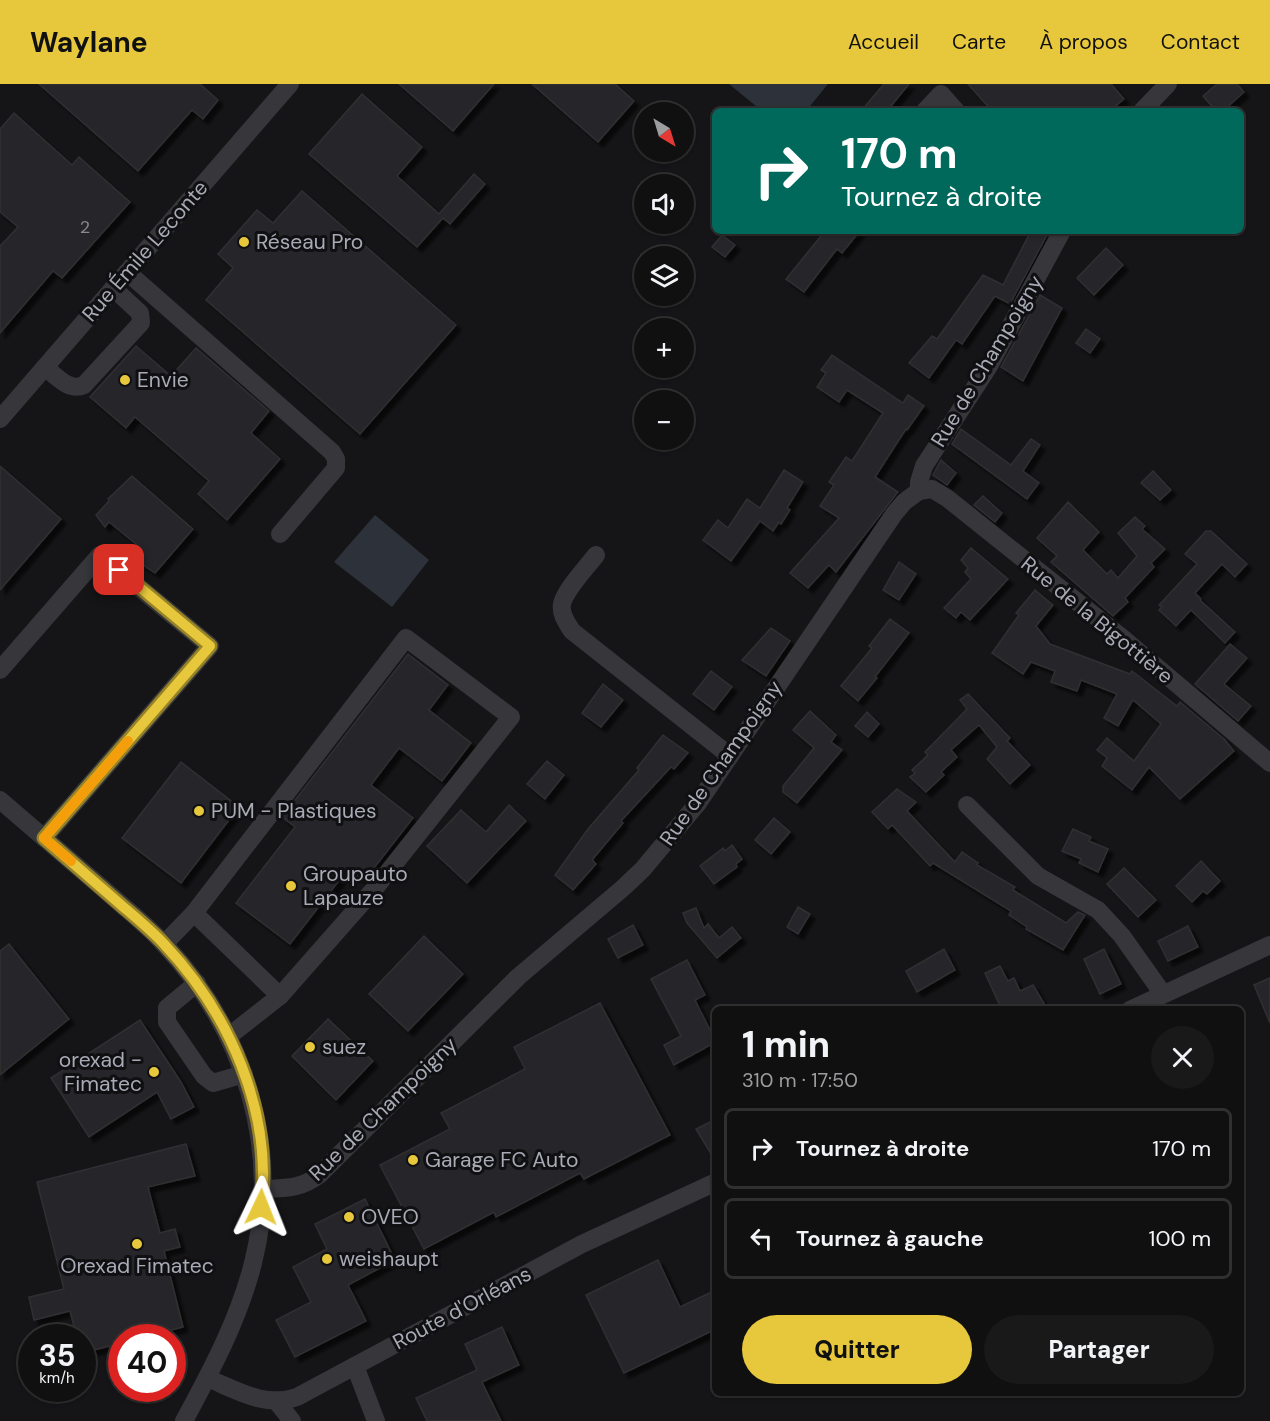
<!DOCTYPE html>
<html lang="fr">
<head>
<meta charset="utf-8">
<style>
  body { margin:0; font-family:"DM Sans",sans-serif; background:#19191a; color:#f1f3f6; height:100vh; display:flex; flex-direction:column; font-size:22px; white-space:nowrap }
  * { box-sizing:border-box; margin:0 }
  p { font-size:20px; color:#9c9d9f }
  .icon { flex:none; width:33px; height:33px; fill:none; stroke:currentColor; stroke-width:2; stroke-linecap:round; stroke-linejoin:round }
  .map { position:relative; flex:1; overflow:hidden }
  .sheet { position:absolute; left:712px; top:922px; width:532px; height:390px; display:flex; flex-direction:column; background:#101011; border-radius:9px; box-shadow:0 2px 4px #0004,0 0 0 2px #303031 }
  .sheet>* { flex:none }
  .hud { position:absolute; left:712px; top:24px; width:532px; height:126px; border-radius:9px; box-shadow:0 2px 4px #0004,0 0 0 2px #303031; background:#00695c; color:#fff; overflow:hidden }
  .needle { width:39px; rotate:142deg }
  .tools { position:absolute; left:634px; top:18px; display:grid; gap:12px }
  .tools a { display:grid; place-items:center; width:60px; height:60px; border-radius:50%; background:#101011; box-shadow:0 2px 4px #0004,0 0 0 2px #303031; font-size:30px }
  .speed { position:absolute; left:18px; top:1240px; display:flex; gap:12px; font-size:30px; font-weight:700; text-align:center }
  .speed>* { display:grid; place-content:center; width:78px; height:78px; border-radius:50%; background:#101011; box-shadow:0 2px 4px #0004,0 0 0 2px #303031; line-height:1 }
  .speed small { font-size:15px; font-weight:400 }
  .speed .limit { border:9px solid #d22; background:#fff; color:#111 }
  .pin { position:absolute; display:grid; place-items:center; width:51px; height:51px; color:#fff; margin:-26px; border-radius:12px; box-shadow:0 3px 9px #0006 }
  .me { position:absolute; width:66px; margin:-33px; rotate:2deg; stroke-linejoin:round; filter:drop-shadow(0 0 4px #0008) }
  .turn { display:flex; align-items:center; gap:21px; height:126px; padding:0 30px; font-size:27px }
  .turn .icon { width:78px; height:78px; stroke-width:2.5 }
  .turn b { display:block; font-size:42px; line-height:51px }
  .round { display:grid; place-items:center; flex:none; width:63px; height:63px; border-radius:32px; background:#19191a }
  .summary { display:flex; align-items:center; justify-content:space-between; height:102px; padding:0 30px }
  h1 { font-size:36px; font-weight:800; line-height:45px }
  .primary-button { display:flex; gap:12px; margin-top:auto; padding:12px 30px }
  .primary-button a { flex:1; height:69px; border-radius:36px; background:#e7c83c; color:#111; font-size:24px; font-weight:800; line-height:69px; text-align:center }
  .primary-button a+a { background:#19191a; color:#f1f3f6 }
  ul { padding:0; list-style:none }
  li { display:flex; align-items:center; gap:18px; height:81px; margin:0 12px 9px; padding:0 18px; border:3px solid #303031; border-radius:9px }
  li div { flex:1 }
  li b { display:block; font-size:22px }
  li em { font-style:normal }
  header { display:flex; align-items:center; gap:36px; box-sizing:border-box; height:84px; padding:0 30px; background:#e7c83c; color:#111 }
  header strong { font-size:28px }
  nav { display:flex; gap:33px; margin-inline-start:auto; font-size:21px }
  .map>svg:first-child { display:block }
  .water { fill:#2c313a }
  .building { fill:#28282b; stroke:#302f32; stroke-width:1.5; filter:url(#shadow) }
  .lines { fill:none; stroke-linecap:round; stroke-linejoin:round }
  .minor { stroke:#36363b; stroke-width:18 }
  .route-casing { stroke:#968227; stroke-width:15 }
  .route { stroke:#e7c83c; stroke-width:10 }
  .slow { stroke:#f59e0b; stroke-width:10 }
  .poi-dot { fill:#e7c83c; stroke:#101012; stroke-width:2 }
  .labels { text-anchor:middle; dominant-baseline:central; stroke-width:6; stroke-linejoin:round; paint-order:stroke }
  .number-label { font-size:18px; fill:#878992 }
  .poi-label { font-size:21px; fill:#a8aab6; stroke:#101012; text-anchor:start }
  .street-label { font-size:21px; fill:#a8aab6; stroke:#101012 }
</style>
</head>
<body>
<header>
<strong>Waylane</strong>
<nav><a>Accueil</a><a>Carte</a><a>À propos</a><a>Contact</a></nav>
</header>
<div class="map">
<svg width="1270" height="1337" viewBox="0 0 1270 1337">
  <defs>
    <filter id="shadow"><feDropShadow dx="5" dy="5" stdDeviation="1.5" flood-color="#0009"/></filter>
  </defs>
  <rect width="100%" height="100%" fill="#151517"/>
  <g class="water">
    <path d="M729,0H828L806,27H762Z"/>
    <path d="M375,431L429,476L392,523L334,478Z"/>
  </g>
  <g class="building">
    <path d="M39,0H200L218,16L203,35L192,26L138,87Z"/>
    <path d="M399,0H494L453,47Z"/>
    <path d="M532,0H615L634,17L598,58Z"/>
    <path d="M884,0H909L887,27H861Z"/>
    <path d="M968,0H1111L1124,15L1110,27H992Z"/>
    <path d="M1217,0H1237L1244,8L1223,27H1216L1203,12Z"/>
    <path d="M362,10L422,63L397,92L439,130L474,90L485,100L450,140L443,134L417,163L309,70Z"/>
    <path d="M14,29L72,81L79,73L130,118L62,194L53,187L0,249V162L18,143L0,128V45Z"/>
    <path d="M302,107L456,241L360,350L206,216L233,184L218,170L257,126L273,139Z"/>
    <path d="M825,147H860L842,169L837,165L804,208L786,195Z"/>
    <path d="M1031,147H1039L1047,151L1010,220L995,212L962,260L956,256L929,294L909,279L932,252L937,255L983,191L1003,201Z"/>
    <path d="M722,151L735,161L725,173L712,163Z"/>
    <path d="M1106,164L1123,181L1094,211L1077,194Z"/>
    <path d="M1040,211L1062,224L1023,297L1001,283Z"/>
    <path d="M1086,245L1100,255L1090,269L1076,259Z"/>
    <path d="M136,262L171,292L196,264L269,327L251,349L280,375L227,436L198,410L209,397L135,333L126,344L90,313Z"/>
    <path d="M832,271L903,319L908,311L924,322L907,346L906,345L875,393L898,408L836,488L829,481L808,504L790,489L839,434L820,422L834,401L829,398L846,373L852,377L883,329L847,306L839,318L817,303L826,289L821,286Z"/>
    <path d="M961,345L1011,381L1031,355L1040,361L1023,387L1039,399L1027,415L952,360Z"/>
    <path d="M941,376L956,389L947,401L933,391Z"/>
    <path d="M0,382L61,435L0,506Z"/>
    <path d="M784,386L803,398L787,424L790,426L781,440L779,438L773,447L760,437L731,477L703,456L718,436L728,444L747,415L760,424Z"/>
    <path d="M1153,387L1171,406L1160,416L1141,399Z"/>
    <path d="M132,392L193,445L155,489L134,475L142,465L109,438L105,443L96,431L109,417L108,415Z"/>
    <path d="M983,412L1002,429L995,438L974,421Z"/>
    <path d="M1068,418L1099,448L1083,466L1107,490L1111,486L1118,494L1137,472L1118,449L1135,433L1145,442L1142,445L1165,465L1151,479L1154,483L1125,514L1128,518L1113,532L1051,478L1057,472L1037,454Z"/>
    <path d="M1206,447H1211L1247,480L1235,493L1222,480L1195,509L1201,515L1200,516L1235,548L1225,559L1191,526L1176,542L1159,526L1162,523L1159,521L1197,480L1185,470Z"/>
    <path d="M971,464L1008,495L970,536L961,528L956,534L944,524L971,495L965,488L968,484L961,476Z"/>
    <path d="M899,478L916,490L899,516L883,506Z"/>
    <path d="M1035,506L1053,521L1036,542L1050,560L1130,590L1132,587L1177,622L1180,618L1224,655L1234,667L1180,715L1149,683L1132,706L1102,682L1107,674L1097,666L1107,654L1134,677L1161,640L1133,616L1118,642L1104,634L1117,610L1081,596L1077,607L1051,598L1055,587L1031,578L1023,590L992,569L1019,531L1016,529Z"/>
    <path d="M890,535L909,549L875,593L877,594L858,617L841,602L872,564L869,562Z"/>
    <path d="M771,544L790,557L766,592L742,576Z"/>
    <path d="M1230,560L1247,574L1224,600L1251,622L1238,637L1195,600Z"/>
    <path d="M408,570L448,601L429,626L471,659L442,697L399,664L371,701L413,734L364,797L348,785L290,860L236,819L295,743L282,733Z"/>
    <path d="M711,587L732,603L714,626L693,610Z"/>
    <path d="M603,600L623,616L601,643L582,629Z"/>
    <path d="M968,610L1010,654L1007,657L1030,681L1010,700L987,675L997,663L979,641L951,666L957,673L941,688L944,691L926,708L910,693L915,689L912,686L928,671L925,668L967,625L960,616Z"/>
    <path d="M810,627L836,651L831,658L842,666L797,719L783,708V702L814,664L793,646Z"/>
    <path d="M867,628L879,640L868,653L855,642Z"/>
    <path d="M663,651L688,669L674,685L671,683L621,737L623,739L592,776L596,780L573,806L555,791L588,745L639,686L637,684Z"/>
    <path d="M547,677L564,691L545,715L527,700Z"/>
    <path d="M181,678L239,723L181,799L122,754Z"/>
    <path d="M897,705L916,718L907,727L955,778L962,768L978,779L977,781L1015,803L1013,806L1066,839L1078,828L1085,831L1063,866L1026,845L1027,843L1009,831L1011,827L933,779L930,782L892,741L888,745L872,728Z"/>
    <path d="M509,721L526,737L467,799L427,762L461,726L486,748Z"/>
    <path d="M774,734L790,748L771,770L755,756Z"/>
    <path d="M1073,745L1091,753L1089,757L1108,765L1098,788L1079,779L1081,775L1062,767Z"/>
    <path d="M732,761L742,775L736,780L737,783L714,800L700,782L723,764L725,767Z"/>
    <path d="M1201,777L1220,797L1207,810L1203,807L1192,818L1176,802Z"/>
    <path d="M1124,784L1156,816L1138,833L1107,800Z"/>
    <path d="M798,823L810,830L798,850L787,843Z"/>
    <path d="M696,824L704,844L708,840L719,854L732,843L741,854L717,874L687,839L683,829Z"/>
    <path d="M633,841L643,861L618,874L608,855Z"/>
    <path d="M1188,842L1198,863L1168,877L1158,857Z"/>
    <path d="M424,852L463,890L408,947L369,910Z"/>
    <path d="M9,860L69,935L0,991V867Z"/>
    <path d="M944,865L955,886L917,908L906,887Z"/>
    <path d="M1104,865L1121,900L1100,910L1084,875Z"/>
    <path d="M687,876L705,911L695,916L716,958L674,981L664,961L681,952L651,895Z"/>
    <path d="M1000,882L1008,897L1014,894L1020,907L1033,901L1048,926H1002L985,889Z"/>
    <path d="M1270,894V939L1254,901Z"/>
    <path d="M600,919L670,1051L584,1095L580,1089L496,1133L494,1128L424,1165L380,1081L450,1045L441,1029L525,985L514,963Z"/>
    <path d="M328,935L373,977L336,1016L292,972Z"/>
    <path d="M140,936L181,998L194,1023L171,1035L157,1008L89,1053L51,994Z"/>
    <path d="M716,1035V1078L696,1045Z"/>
    <path d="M186,1060L195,1092L148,1103L160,1149L175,1145L180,1163L164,1167L183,1243L141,1254H122V1259L82,1269V1254H77L70,1227L34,1236L29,1213L64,1205L37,1098Z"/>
    <path d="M365,1115L395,1176L348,1201L366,1237L295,1273L276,1236L311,1218L293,1183L327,1165L315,1140Z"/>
    <path d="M658,1176L680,1223L716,1206V1245L624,1289L586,1211Z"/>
    <path d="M502,1243L519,1281L482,1298L501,1337H427L416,1314L477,1286L465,1260Z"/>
  </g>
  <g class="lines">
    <g class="minor">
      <path d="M925,27L941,10L956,27"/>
      <path d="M1142,27L1168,0"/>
      <path d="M127,188L332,368L336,375V384L280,450"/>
      <path d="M45,283C56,292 69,308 84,301L141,239L140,229L113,204"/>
      <path d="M0,335L290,0"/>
      <path d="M919,407L932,405L947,414L1125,556L1270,679"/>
      <path d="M596,471C587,483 565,506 562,520C560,530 567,539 572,547L730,672"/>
      <path d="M0,586L100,471L210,562L44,754"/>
      <path d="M0,716C36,747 71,777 107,808C126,825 147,841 164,860C244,945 282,1064 253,1179C239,1235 211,1287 184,1337"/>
      <path d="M967,721L1038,792L1098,826L1122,852L1163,910"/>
      <path d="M194,829L406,554L511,633L376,803L280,912"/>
      <path d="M164,860L194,829L280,912L229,952"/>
      <path d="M197,899L167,924V938L204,992L213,999L244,990"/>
      <path d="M1130,926L1270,861"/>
      <path d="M264,1105C285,1104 301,1105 319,1091L518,893L623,804L643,785L698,719L894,430L904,418L919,407V398L924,382L989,282L1062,147"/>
      <path d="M355,1282L376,1337"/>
      <path d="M207,1294C237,1306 264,1324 297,1313L582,1160L716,1098"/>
      <path d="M277,1318L292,1337"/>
    </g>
  </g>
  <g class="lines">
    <defs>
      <path id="route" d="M119,486L210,562L44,754C69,776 95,798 120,820C135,833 151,846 164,860C229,929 273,1027 261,1123"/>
    </defs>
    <use href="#route" class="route-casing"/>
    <use href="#route" class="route"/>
    <path class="slow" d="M71,777L44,754L128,657"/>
  </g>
  <g class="poi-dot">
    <circle cx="244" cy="158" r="6"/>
    <circle cx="125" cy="296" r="6"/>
    <circle cx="199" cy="727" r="6"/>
    <circle cx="291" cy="802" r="6"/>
    <circle cx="310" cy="963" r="6"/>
    <circle cx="154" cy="988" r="6"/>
    <circle cx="413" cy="1076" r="6"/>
    <circle cx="349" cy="1133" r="6"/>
    <circle cx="137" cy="1160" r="6"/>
    <circle cx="327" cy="1175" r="6"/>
  </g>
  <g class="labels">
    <g class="number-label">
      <text x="85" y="143">2</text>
    </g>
    <g class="poi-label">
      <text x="256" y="158">Réseau Pro</text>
      <text x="137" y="296">Envie</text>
      <text x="211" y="727">PUM - Plastiques</text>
      <text x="303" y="790">Groupauto<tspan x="303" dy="24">Lapauze</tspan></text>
      <text x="322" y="963">suez</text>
      <text x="142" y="976" text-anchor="end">orexad -<tspan x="142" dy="24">Fimatec</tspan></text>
      <text x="425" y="1076">Garage FC Auto</text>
      <text x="361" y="1133">OVEO</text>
      <text x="339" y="1175">weishaupt</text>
      <text x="137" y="1182" text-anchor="middle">Orexad Fimatec</text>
    </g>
    <g class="street-label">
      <text transform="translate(145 167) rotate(-49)">Rue Émile Leconte</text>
      <text transform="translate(987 277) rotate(-59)">Rue de Champoigny</text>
      <text transform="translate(1097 536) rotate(39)">Rue de la Bigottière</text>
      <text transform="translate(721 679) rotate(-55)">Rue de Champoigny</text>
      <text transform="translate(383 1025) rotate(-44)">Rue de Champoigny</text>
      <text transform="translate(462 1224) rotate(-28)">Route d'Orléans</text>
    </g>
  </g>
</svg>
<div class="tools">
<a><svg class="needle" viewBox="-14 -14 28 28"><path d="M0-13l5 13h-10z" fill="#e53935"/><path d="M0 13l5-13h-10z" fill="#9c9d9f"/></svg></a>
<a><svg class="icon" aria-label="sound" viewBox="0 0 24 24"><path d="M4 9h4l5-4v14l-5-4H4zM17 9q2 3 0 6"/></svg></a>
<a><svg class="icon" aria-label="layers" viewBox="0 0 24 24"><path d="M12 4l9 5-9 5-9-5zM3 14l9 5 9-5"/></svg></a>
<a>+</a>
<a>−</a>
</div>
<div class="speed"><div>35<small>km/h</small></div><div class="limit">40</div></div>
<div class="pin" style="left:119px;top:486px;background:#d93025"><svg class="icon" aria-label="arrive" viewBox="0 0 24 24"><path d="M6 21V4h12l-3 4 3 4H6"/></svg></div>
<svg class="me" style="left:261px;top:1123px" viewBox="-20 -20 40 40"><path d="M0-17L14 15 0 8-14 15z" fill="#e7c83c" stroke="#fff" stroke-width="4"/></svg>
<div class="hud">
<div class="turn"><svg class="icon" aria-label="right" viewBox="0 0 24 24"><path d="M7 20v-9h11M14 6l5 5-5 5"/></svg><div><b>170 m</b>Tournez à droite</div></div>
</div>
<section class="sheet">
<div class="summary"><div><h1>1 min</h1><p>310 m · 17:50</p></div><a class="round"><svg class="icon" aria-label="close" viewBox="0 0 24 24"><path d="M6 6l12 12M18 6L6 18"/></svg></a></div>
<ul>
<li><svg class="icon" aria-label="right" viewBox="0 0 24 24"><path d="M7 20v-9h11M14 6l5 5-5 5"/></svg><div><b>Tournez à droite</b></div><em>170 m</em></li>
<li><svg class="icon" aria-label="left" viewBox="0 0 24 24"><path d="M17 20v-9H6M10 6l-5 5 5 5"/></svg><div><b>Tournez à gauche</b></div><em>100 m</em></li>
</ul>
<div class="primary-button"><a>Quitter</a><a>Partager</a></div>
</section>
</div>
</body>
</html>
